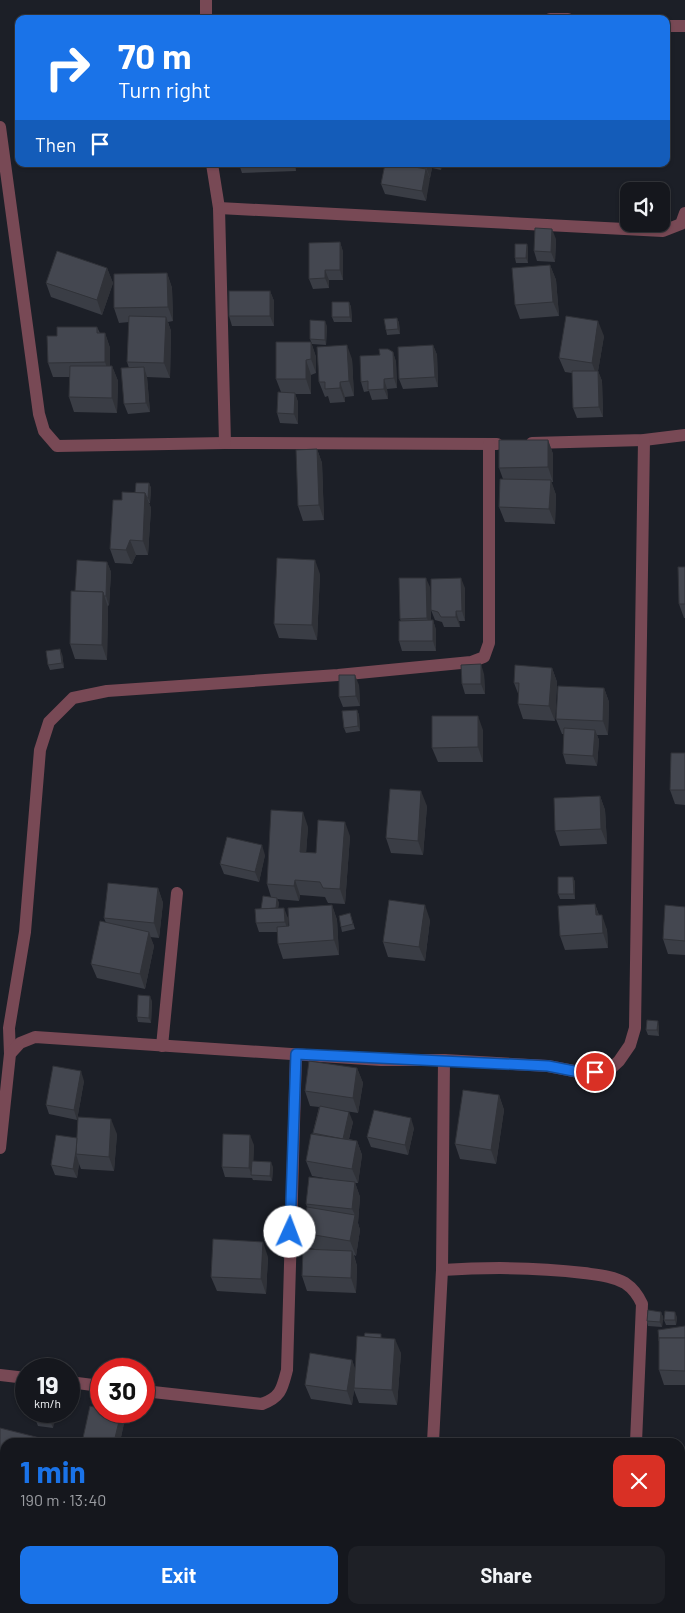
<!DOCTYPE html>
<html lang="en">
<head>
<meta charset="utf-8">
<style>
  body { margin:0; font-family:Barlow,sans-serif; background:#1e2026; color:#f1f3f6; height:100vh; display:flex; flex-direction:column; font-size:19px; white-space:nowrap }
  * { box-sizing:border-box; margin:0 }
  p { font-size:16px; color:#9d9fa4 }
  .icon { flex:none; width:28px; height:28px; fill:none; stroke:currentColor; stroke-width:2; stroke-linecap:round; stroke-linejoin:round }
  .map { position:relative; flex:1; overflow:hidden }
  .panel { position:absolute; left:0px; top:1438px; width:685px; height:176px; display:flex; flex-direction:column; background:#15171d; border-radius:15px 15px 0 0; box-shadow:0 1px 4px #0004,0 0 0 1px #34363b }
  .panel>* { flex:none }
  .top-card { position:absolute; left:15px; top:15px; width:655px; height:152px; border-radius:10px; box-shadow:0 1px 4px #0004,0 0 0 1px #34363b; background:#1a73e8; color:#fff; overflow:hidden }
  .buttons { position:absolute; left:620px; top:182px; display:grid; gap:10px }
  .buttons a { display:grid; place-items:center; width:50px; height:50px; border-radius:10px; background:#15171d; box-shadow:0 1px 4px #0004,0 0 0 1px #34363b; font-size:25px }
  .speed { position:absolute; left:15px; top:1358px; display:flex; gap:10px; font-size:25px; font-weight:700; text-align:center }
  .speed>* { display:grid; place-content:center; width:65px; height:65px; border-radius:50%; background:#15171d; box-shadow:0 1px 4px #0004,0 0 0 1px #34363b; line-height:1 }
  .speed small { font-size:12px; font-weight:400 }
  .speed .limit { border:8px solid #d22; background:#fff; color:#111 }
  .pin { position:absolute; display:grid; place-items:center; width:42px; height:42px; color:#fff; margin:-21px; border:2px solid #fff; border-radius:50%; box-shadow:0 1px 5px #0007 }
  .me { position:absolute; width:55px; margin:-28px; rotate:2deg; stroke-linejoin:round; filter:drop-shadow(0 0 4px #0008) }
  .turn { display:flex; align-items:center; gap:18px; height:105px; padding:0 20px; font-size:22px }
  .turn .icon { width:65px; height:65px; stroke-width:2.5 }
  .turn b { display:block; font-size:35px; line-height:42px }
  .then { display:flex; align-items:center; height:48px; padding:0 20px; background:#0003; gap:10px; font-size:19px }
  .round { display:grid; place-items:center; flex:none; width:52px; height:52px; border-radius:10px; background:#1e2026 }
  .overview { display:flex; align-items:center; justify-content:space-between; height:85px; padding:0 20px }
  h1 { font-size:30px; font-weight:700; line-height:38px; color:#1a73e8 }
  .cta { display:flex; gap:10px; margin-top:auto; padding:10px 20px }
  .cta a { flex:1; height:58px; border-radius:10px; background:#1a73e8; color:#fff; font-size:20px; font-weight:700; line-height:58px; text-align:center }
  .cta a+a { background:#1e2026; color:#f1f3f6 }
  .map>svg:first-child { display:block }
  .lines { fill:none; stroke-linecap:round; stroke-linejoin:round }
  .street { stroke:#784955; stroke-width:12 }
  .wall { fill:#3a3d45 }
  .shaded-wall { fill:#303238 }
  .building { fill:#444750; stroke:#303238 }
  .route-casing { stroke:#114b97; stroke-width:12 }
  .route { stroke:#1a73e8; stroke-width:9 }
</style>
</head>
<body>
<div class="map">
<svg width="685" height="1613" viewBox="0 0 685 1613">
  <rect width="100%" height="100%" fill="#1c1f27"/>
  <g class="lines">
    <g class="street">
      <path d="M206,0V19"/>
      <path d="M550,19H568"/>
      <path d="M666,26H685"/>
      <path d="M0,127L39,414L44,431L57,446L225,443L497,444"/>
      <path d="M212,164L219,208L225,443"/>
      <path d="M219,208L663,231L681,224L685,213"/>
      <path d="M532,443L644,440L685,435"/>
      <path d="M162,1046L177,893"/>
      <path d="M10,1054L9,1028L25,932L40,750L49,722L73,698L107,691L338,675L471,662L484,657L489,643V444"/>
      <path d="M0,1148L10,1054L20,1043L35,1037L381,1060H444L548,1066L584,1073L607,1072L619,1061L630,1045L635,1028L644,440"/>
      <path d="M442,1270C490,1267 536,1267 584,1273C598,1275 613,1276 625,1283C634,1289 638,1295 642,1304L636,1442"/>
      <path d="M0,1375L26,1378"/>
      <path d="M69,1382L101,1386"/>
      <path d="M144,1391L262,1404C281,1397 282,1389 287,1370L296,1054"/>
      <path d="M433,1442L442,1270L444,1060"/>
      <path d="M425,1613V1609"/>
      <path d="M629,1613V1609"/>
    </g>
  </g>
  <g class="wall">
    <path d="M239,164H296V171L242,173Z"/>
    <path d="M385,164H442L441,170L432,168L430,178H429L426,201L385,194L381,184Z"/>
    <path d="M547,164H559L558,165Z"/>
    <path d="M556,239L555,262L537,261L534,251Z"/>
    <path d="M340,242L343,252V280H329V288L313,289L309,279Z"/>
    <path d="M527,244L528,249V263H516L515,258Z"/>
    <path d="M550,265L556,280L559,316L520,319L515,305Z"/>
    <path d="M107,268L113,283L102,315L51,297L46,283Z"/>
    <path d="M167,273L172,288L173,321L168,322L171,331L170,378L147,377L150,412L128,414L124,404L129,368L127,362L129,322L119,323L114,308Z"/>
    <path d="M270,291L274,301V326H232L229,316Z"/>
    <path d="M349,302L351,307L352,322H334L332,317Z"/>
    <path d="M397,318L399,323L400,334L387,335L386,330Z"/>
    <path d="M327,326L326,345L312,344L310,339Z"/>
    <path d="M97,327L100,333H105L110,348V366H112L118,381L117,413L74,412L69,397L70,377H53L48,363L57,336Z"/>
    <path d="M604,336L598,371L602,381L603,417L577,418L573,408L572,373L565,372L559,358Z"/>
    <path d="M311,342L316,357V373L311,375V394H295L298,402V424L280,423L277,413L281,392L276,379Z"/>
    <path d="M433,345L437,355L438,387L403,389L399,379Z"/>
    <path d="M393,352L396,362L397,388L387,389L388,399L372,400L369,391L364,392L361,382L380,355Z"/>
    <path d="M352,359L354,396L345,397V402L330,403L328,396L325,397L319,382Z"/>
    <path d="M548,440L553,454V482H551L556,495L555,524L505,522L499,507L503,479L499,468Z"/>
    <path d="M317,449L322,463L324,520L303,521L298,506Z"/>
    <path d="M149,483L151,488L150,503H149L151,508L148,555H136L132,564L115,563L110,549L135,493Z"/>
    <path d="M107,562L111,572L109,606L108,605L107,660L75,659L70,644L75,591Z"/>
    <path d="M685,567V618H684L679,604Z"/>
    <path d="M320,574L317,640L279,638L274,624Z"/>
    <path d="M430,587L431,620H433L436,630V651H402L399,641L401,621L400,619Z"/>
    <path d="M465,588V621H459L460,627H444L442,622L435,620L431,610Z"/>
    <path d="M62,654L64,668L50,670L48,665Z"/>
    <path d="M552,668L557,682L555,721L523,719L518,704L519,696L514,683Z"/>
    <path d="M484,674L485,694H465L462,684Z"/>
    <path d="M359,685L360,706L343,707L339,697Z"/>
    <path d="M604,688L609,702L608,735H597L599,740L597,766L566,764L563,754L564,734H562L556,719Z"/>
    <path d="M357,710L359,715L360,731L346,733L344,728Z"/>
    <path d="M483,730V762H438L432,748Z"/>
    <path d="M685,753V805L675,804L670,790Z"/>
    <path d="M600,796L605,810L607,844L560,846L555,831Z"/>
    <path d="M427,806L423,855L391,853L386,838Z"/>
    <path d="M308,827L306,853H316L350,836L345,904L328,903L325,897L300,895L299,901L277,899L279,903L278,908L288,918V926L332,905L337,920L339,955L283,959L278,944L277,932H259L256,923L261,909L271,897L267,884Z"/>
    <path d="M265,855L259,882L224,874L220,864Z"/>
    <path d="M573,877L575,882V899H560L558,894Z"/>
    <path d="M158,888L163,903L159,938L150,937L154,946L145,989L97,978L91,964L106,923L104,918Z"/>
    <path d="M595,904L599,915L607,930L608,948L565,950L560,936Z"/>
    <path d="M685,907V955L668,954L663,939Z"/>
    <path d="M350,913L355,929L342,932L341,927Z"/>
    <path d="M430,920L425,961L388,957L383,942Z"/>
    <path d="M152,1001L151,1023L138,1022L137,1017Z"/>
    <path d="M659,1026V1036L648,1035L646,1030Z"/>
    <path d="M357,1068L363,1083L358,1113L339,1110L353,1122L349,1139L357,1141L362,1155L358,1183H355L360,1197L358,1223L360,1230L356,1256L354,1255L357,1266L356,1293L307,1291L302,1276L321,1250L308,1248L303,1233L307,1207L306,1204L342,1181L312,1176L306,1161L319,1107L310,1106L305,1091Z"/>
    <path d="M84,1081L77,1120L49,1114L46,1105Z"/>
    <path d="M499,1095L504,1110L496,1164L460,1159L455,1144Z"/>
    <path d="M414,1128L408,1155L371,1147L367,1137Z"/>
    <path d="M117,1134L114,1171L81,1169L79,1164L77,1178L55,1175L51,1165L77,1138Z"/>
    <path d="M254,1145L253,1161L273,1167L272,1181L253,1180L252,1178L225,1177L222,1167Z"/>
    <path d="M268,1257L266,1294L217,1291L211,1277Z"/>
    <path d="M661,1312L663,1317L662,1327L648,1326L647,1321Z"/>
    <path d="M677,1317L676,1325H666L664,1320Z"/>
    <path d="M685,1326V1385H664L659,1370Z"/>
    <path d="M382,1338L401,1353L397,1405L359,1403L354,1390L352,1405L311,1399L305,1385L352,1360L355,1369Z"/>
    <path d="M35,1411H55L53,1428L38,1426L34,1416Z"/>
    <path d="M124,1423L120,1442H85L83,1438Z"/>
    <path d="M0,1428L40,1438L41,1442H5V1474L0,1473Z"/>
    <path d="M0,1562H5V1609H31V1610H21L0,1613Z"/>
    <path d="M99,1609H126L124,1613H108Z"/>
    <path d="M231,1609H264L263,1613H232Z"/>
  </g>
  <g class="shaded-wall">
    <path d="M294,164H296V171Z"/>
    <path d="M425,164H431L432,168L430,178Z"/>
    <path d="M439,164H442L441,170Z"/>
    <path d="M426,169L430,179L426,201L422,191Z"/>
    <path d="M552,229L556,239L555,262L551,252Z"/>
    <path d="M340,242L343,252V280L340,270Z"/>
    <path d="M527,244L528,249V263L526,258Z"/>
    <path d="M550,265L556,280L559,316L553,302Z"/>
    <path d="M107,268L113,283L102,315L97,300Z"/>
    <path d="M325,270L329,280V288L325,278Z"/>
    <path d="M167,273L172,288L173,321L168,307Z"/>
    <path d="M270,291L274,301V326L270,316Z"/>
    <path d="M349,302L351,307L352,322L350,317Z"/>
    <path d="M166,317L171,331L170,378L164,363Z"/>
    <path d="M397,318L399,323L400,334L398,329Z"/>
    <path d="M325,321L327,326L326,345L325,340Z"/>
    <path d="M598,321L604,336L597,377L592,363Z"/>
    <path d="M105,333L110,348V377L105,362Z"/>
    <path d="M311,342L316,357V373L311,359Z"/>
    <path d="M347,345L352,359L354,396L349,381Z"/>
    <path d="M433,345L437,355L438,387L435,377Z"/>
    <path d="M393,352L396,362L397,388L394,378Z"/>
    <path d="M306,360L311,375V394L306,379Z"/>
    <path d="M112,366L118,381L117,413L112,398Z"/>
    <path d="M144,367L147,377L150,412L146,403Z"/>
    <path d="M598,371L602,381L603,417L599,407Z"/>
    <path d="M384,379L387,389L388,399L384,389Z"/>
    <path d="M340,382L345,397V402L340,388Z"/>
    <path d="M295,393L298,402V424L294,414Z"/>
    <path d="M548,440L553,454V482L548,467Z"/>
    <path d="M317,449L322,463L324,520L319,505Z"/>
    <path d="M551,480L556,495L555,524L549,509Z"/>
    <path d="M149,483L151,488L150,503L148,498Z"/>
    <path d="M145,493L151,508L148,555L143,541Z"/>
    <path d="M130,540L136,555L132,564L126,550Z"/>
    <path d="M315,560L320,574L317,640L312,625Z"/>
    <path d="M107,562L111,572L109,606L106,596Z"/>
    <path d="M426,578L430,587L431,628L427,618Z"/>
    <path d="M461,578L465,588V621L462,611Z"/>
    <path d="M103,592L108,607L107,660L102,645Z"/>
    <path d="M456,611L459,621L460,627L456,617Z"/>
    <path d="M433,620L436,630V651L433,641Z"/>
    <path d="M60,649L62,654L64,668L62,663Z"/>
    <path d="M481,664L484,674L485,694L481,684Z"/>
    <path d="M552,668L557,682L555,721L549,706Z"/>
    <path d="M355,675L359,685L360,706L356,696Z"/>
    <path d="M604,688L609,702L608,735L603,721Z"/>
    <path d="M357,710L359,715L360,731L358,726Z"/>
    <path d="M478,716L483,730V762L478,747Z"/>
    <path d="M595,730L599,740L597,766L593,756Z"/>
    <path d="M421,791L427,806L423,855L418,841Z"/>
    <path d="M600,796L605,810L607,844L601,829Z"/>
    <path d="M303,812L308,827L305,867L300,852Z"/>
    <path d="M345,822L350,836L345,904L340,889Z"/>
    <path d="M262,845L265,855L259,882L255,872Z"/>
    <path d="M573,877L575,882V899L574,894Z"/>
    <path d="M295,880L300,895L299,901L294,886Z"/>
    <path d="M158,888L163,903L159,938L154,923Z"/>
    <path d="M277,898L279,903L277,916L275,911Z"/>
    <path d="M595,904L600,919L596,915Z"/>
    <path d="M332,905L337,920L339,955L334,940Z"/>
    <path d="M425,905L430,920L425,961L419,947Z"/>
    <path d="M284,908L288,918V931L285,922Z"/>
    <path d="M602,915L607,930L608,948L603,933Z"/>
    <path d="M149,932L154,946L145,989L140,974Z"/>
    <path d="M150,996L152,1001L151,1023L149,1018Z"/>
    <path d="M658,1021L659,1026V1036L657,1030Z"/>
    <path d="M357,1068L363,1083L358,1113L353,1098Z"/>
    <path d="M81,1071L84,1081L77,1120L74,1110Z"/>
    <path d="M499,1095L504,1110L496,1164L491,1150Z"/>
    <path d="M349,1112L353,1122L346,1150L343,1140Z"/>
    <path d="M411,1118L414,1128L408,1155L405,1145Z"/>
    <path d="M111,1119L117,1134L114,1171L109,1157Z"/>
    <path d="M250,1135L254,1145L253,1175H252L249,1168Z"/>
    <path d="M78,1138L76,1154L79,1164L77,1178L73,1169Z"/>
    <path d="M357,1141L362,1155L358,1183L352,1169Z"/>
    <path d="M271,1162L273,1167L272,1181L270,1176Z"/>
    <path d="M355,1182L360,1197L358,1223L360,1230L356,1256L350,1241L355,1215L352,1209Z"/>
    <path d="M263,1242L268,1257L266,1294L261,1279Z"/>
    <path d="M352,1251L357,1266L356,1293L351,1278Z"/>
    <path d="M661,1312L663,1317L662,1327L660,1322Z"/>
    <path d="M675,1312L677,1317L676,1325L675,1320Z"/>
    <path d="M395,1339L401,1353L397,1405L392,1390Z"/>
    <path d="M352,1360L357,1374L354,1388V1390L352,1405L347,1391Z"/>
    <path d="M50,1411H55L53,1428L49,1418Z"/>
    <path d="M121,1413L124,1423L120,1442H114Z"/>
    <path d="M17,1609H21L22,1613H17Z"/>
    <path d="M117,1609H126L124,1613H118Z"/>
    <path d="M258,1609H264L263,1613H260Z"/>
  </g>
  <g class="building">
    <path d="M385,164H397L426,169L422,191L381,184Z"/>
    <path d="M535,228L552,229L551,252L534,251Z"/>
    <path d="M340,242V270H325V278L309,279V243Z"/>
    <path d="M515,244H527L526,258H515Z"/>
    <path d="M57,251L107,268L97,300L46,283Z"/>
    <path d="M550,265L553,302L515,305L512,268Z"/>
    <path d="M167,273L168,307L114,308V274Z"/>
    <rect x="229" y="291" width="41" height="25"/>
    <path d="M332,302H349L350,317H332Z"/>
    <path d="M129,316L166,317L164,363L127,362Z"/>
    <path d="M566,316L598,321L592,363L559,358Z"/>
    <path d="M397,318L398,329L386,330L384,319Z"/>
    <path d="M310,320L325,321V340L310,339Z"/>
    <path d="M57,327H97V333H105V362L48,363L47,336H57Z"/>
    <path d="M276,342H311V359L306,360V379H276Z"/>
    <path d="M347,345L349,381L340,382V388L325,389V382H319L317,347Z"/>
    <path d="M433,345L435,377L399,379L398,347Z"/>
    <path d="M379,349H388L393,352L394,378L384,379V389L368,390V381L361,382L360,356L380,355Z"/>
    <path d="M70,366H112V398L69,397Z"/>
    <path d="M144,367L146,403L124,404L121,368Z"/>
    <path d="M572,371H598L599,407L573,408Z"/>
    <path d="M278,392L295,393L294,414L277,413Z"/>
    <path d="M499,440H548V467L499,468Z"/>
    <path d="M317,449L319,505L298,506L296,450Z"/>
    <path d="M500,479L551,480L549,509L499,507Z"/>
    <path d="M136,483H149L148,498H147L145,493H135Z"/>
    <path d="M122,492L145,493L143,541L130,540L126,550L110,549L113,500H122Z"/>
    <path d="M277,558L315,560L312,625L274,624Z"/>
    <path d="M77,560L107,562L106,596H104L103,592L75,591Z"/>
    <path d="M678,567H685V604H679Z"/>
    <path d="M399,578H426L427,618L400,619Z"/>
    <path d="M461,578L462,611H456V617H441L438,612L431,610V579Z"/>
    <path d="M71,591L103,592L102,645L70,644Z"/>
    <path d="M433,620V641H399V621Z"/>
    <path d="M60,649L62,663L48,665L46,651Z"/>
    <path d="M481,664V684H462L461,665Z"/>
    <path d="M515,665L552,668L549,706L518,704L519,683H514Z"/>
    <path d="M339,675H355L356,696L339,697Z"/>
    <path d="M558,686L604,688L603,721L556,719Z"/>
    <path d="M357,710L358,726L344,728L342,711Z"/>
    <path d="M432,716H478V747L432,748Z"/>
    <path d="M564,728L595,730L593,756L563,754Z"/>
    <path d="M671,753H685V790H670Z"/>
    <path d="M390,789L421,791L418,841L386,838Z"/>
    <path d="M600,796L601,829L555,831L554,798Z"/>
    <path d="M271,810L303,812L300,852L316,853L318,820L345,822L340,889L323,888L320,882L295,880L294,886L267,884Z"/>
    <path d="M227,837L262,845L255,872L220,864Z"/>
    <path d="M558,877H573L574,894H558Z"/>
    <path d="M108,883L158,888L154,923L104,918Z"/>
    <path d="M263,896L277,898L276,908L261,909Z"/>
    <path d="M389,900L425,905L419,947L383,942Z"/>
    <path d="M595,904L596,915H602L603,933L560,936L558,906Z"/>
    <path d="M332,905L334,940L278,944L277,927L289,926L288,908Z"/>
    <path d="M665,905L685,907V941L663,939Z"/>
    <path d="M284,908L285,922L256,923L255,909Z"/>
    <path d="M350,913L353,924L341,927L339,916Z"/>
    <path d="M100,921L149,932L140,974L91,964Z"/>
    <path d="M138,995L150,996L149,1018L137,1017Z"/>
    <path d="M647,1020L658,1021L657,1030H646Z"/>
    <path d="M309,1061L357,1068L353,1098L305,1091Z"/>
    <path d="M53,1066L81,1071L74,1110L46,1105Z"/>
    <path d="M463,1090L499,1095L491,1150L455,1144Z"/>
    <path d="M320,1106L349,1112L343,1139L313,1133Z"/>
    <path d="M374,1110L411,1118L405,1145L367,1137Z"/>
    <path d="M78,1117L111,1119L109,1157L76,1154Z"/>
    <path d="M223,1134L250,1135L249,1168L222,1167Z"/>
    <path d="M311,1134L357,1141L352,1169L306,1161Z"/>
    <path d="M56,1135L77,1138L76,1151L73,1169L51,1165Z"/>
    <path d="M252,1161L271,1162L270,1176L251,1175Z"/>
    <path d="M309,1177L355,1182L352,1209L306,1204Z"/>
    <path d="M307,1207L355,1215L350,1241L303,1233Z"/>
    <path d="M213,1239L263,1242L261,1279L211,1277Z"/>
    <path d="M303,1249L352,1251L351,1278L302,1276Z"/>
    <path d="M648,1310L661,1312L660,1322L647,1321Z"/>
    <path d="M665,1311L675,1312V1320H664Z"/>
    <path d="M685,1326V1338H659V1341L658,1330Z"/>
    <path d="M365,1333L381,1334V1338L364,1337Z"/>
    <path d="M357,1336L395,1339L392,1390L354,1388Z"/>
    <path d="M659,1338H685V1371L659,1370Z"/>
    <path d="M310,1353L352,1360L347,1391L305,1385Z"/>
    <path d="M90,1406L101,1409V1411H113L121,1413L114,1442H105L83,1438Z"/>
    <path d="M35,1411H50L49,1418L34,1416Z"/>
    <path d="M0,1428L40,1438L38,1442H5V1461L0,1459Z"/>
    <path d="M0,1562H5V1595L0,1594Z"/>
    <path d="M0,1599H5V1609H17V1613H0Z"/>
    <path d="M352,1609H370L380,1610L379,1613H351Z"/>
    <path d="M86,1611L97,1613H86Z"/>
  </g>
  <g class="lines">
    <defs>
      <path id="route" d="M290,1232L296,1054L548,1066L584,1073L595,1072"/>
    </defs>
    <use href="#route" class="route-casing"/>
    <use href="#route" class="route"/>
  </g>
</svg>
<div class="buttons">
<a><svg class="icon" aria-label="sound" viewBox="0 0 24 24"><path d="M4 9h4l5-4v14l-5-4H4zM17 9q2 3 0 6"/></svg></a>
</div>
<div class="speed"><div>19<small>km/h</small></div><div class="limit">30</div></div>
<div class="pin" style="left:595px;top:1072px;background:#d93025"><svg class="icon" aria-label="arrive" viewBox="0 0 24 24"><path d="M6 21V4h12l-3 4 3 4H6"/></svg></div>
<svg class="me" style="left:290px;top:1232px" viewBox="-20 -20 40 40"><circle r="19" fill="#fff"/><path d="M0-13L10 11 0 6-10 11z" fill="#1a73e8"/></svg>
<div class="top-card">
<div class="turn"><svg class="icon" aria-label="right" viewBox="0 0 24 24"><path d="M7 20v-9h11M14 6l5 5-5 5"/></svg><div><b>70 m</b>Turn right</div></div>
<div class="then">Then<svg class="icon" aria-label="arrive" viewBox="0 0 24 24"><path d="M6 21V4h12l-3 4 3 4H6"/></svg></div>
</div>
<section class="panel">
<div class="overview"><div><h1>1 min</h1><p>190 m · 13:40</p></div><a class="round" style="background:#d93025;color:#fff"><svg class="icon" aria-label="close" viewBox="0 0 24 24"><path d="M6 6l12 12M18 6L6 18"/></svg></a></div>
<div class="cta"><a>Exit</a><a>Share</a></div>
</section>
</div>
</body>
</html>
